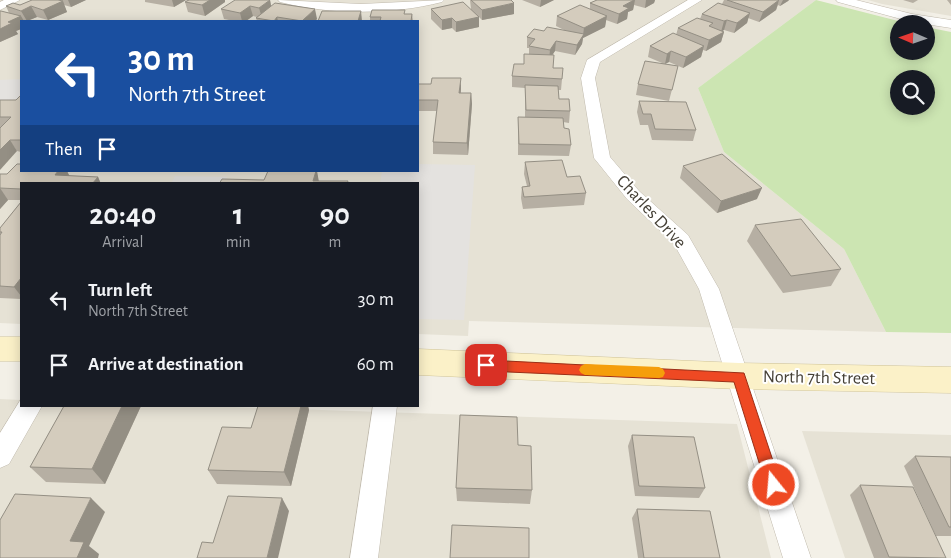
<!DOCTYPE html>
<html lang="en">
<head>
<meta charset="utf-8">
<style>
  body { margin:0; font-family:"Alegreya Sans",sans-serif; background:#242831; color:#f1f3f6; height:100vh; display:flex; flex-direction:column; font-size:19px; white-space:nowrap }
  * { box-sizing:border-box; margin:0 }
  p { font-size:16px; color:#9ea1a6 }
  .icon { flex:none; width:28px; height:28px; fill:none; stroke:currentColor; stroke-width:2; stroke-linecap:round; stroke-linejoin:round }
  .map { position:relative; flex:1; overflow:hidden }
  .panel { position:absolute; left:20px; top:182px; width:399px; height:225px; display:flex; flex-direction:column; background:#171b24; border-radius:0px; box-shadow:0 2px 12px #0003 }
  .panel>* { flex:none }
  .banner { position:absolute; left:20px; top:20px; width:399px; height:152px; border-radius:0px; box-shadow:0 2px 12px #0003; background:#1a4fa0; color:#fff; overflow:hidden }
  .needle { width:32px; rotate:272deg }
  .fabs { position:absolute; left:890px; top:15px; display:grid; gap:10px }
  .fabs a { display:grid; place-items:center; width:45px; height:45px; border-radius:50%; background:#171b24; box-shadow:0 2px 12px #0003; font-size:25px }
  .pin { position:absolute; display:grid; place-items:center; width:42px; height:42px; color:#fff; margin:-21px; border-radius:10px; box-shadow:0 2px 8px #0006 }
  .me { position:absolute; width:55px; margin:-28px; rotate:343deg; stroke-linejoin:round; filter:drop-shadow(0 0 4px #0008) }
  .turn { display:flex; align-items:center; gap:18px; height:105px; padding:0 25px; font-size:22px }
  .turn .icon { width:65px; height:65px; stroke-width:2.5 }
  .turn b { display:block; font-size:35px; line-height:42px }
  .then { display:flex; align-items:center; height:48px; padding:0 25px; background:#0003; gap:10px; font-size:19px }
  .eta { display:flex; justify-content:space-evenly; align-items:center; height:85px; text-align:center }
  .eta b { font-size:30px; font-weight:600; line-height:35px }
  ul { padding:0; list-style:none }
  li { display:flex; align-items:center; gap:15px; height:65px; padding:0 25px }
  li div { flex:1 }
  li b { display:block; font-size:19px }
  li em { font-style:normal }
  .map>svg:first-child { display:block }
  .residential { fill:#e6e2d5; fill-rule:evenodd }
  .green { fill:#cce5b2; fill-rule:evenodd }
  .parking { fill:#e4e2df }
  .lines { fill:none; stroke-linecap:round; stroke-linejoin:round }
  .street-casing { stroke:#c0baad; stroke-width:1 }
  .secondary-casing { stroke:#d0c499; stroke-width:1 }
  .street { fill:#fff; fill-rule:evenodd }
  .secondary { fill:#fbf1c8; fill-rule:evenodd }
  .wall { fill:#b6afa3 }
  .shaded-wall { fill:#948f84 }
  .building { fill:#d4ccbd; stroke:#948f84 }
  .route { fill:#ee4923; stroke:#9b2f17 }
  .slow { fill:#f59e0b }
  .labels { text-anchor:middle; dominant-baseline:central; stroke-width:4; stroke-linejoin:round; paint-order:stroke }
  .street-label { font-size:18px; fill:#454036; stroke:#fff }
</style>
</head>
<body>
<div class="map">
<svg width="951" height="558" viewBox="0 0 951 558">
  <rect width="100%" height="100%" fill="#f3f0e7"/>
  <g class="residential">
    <path d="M0,0H816L698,88L724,152L844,249L886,332L469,321L468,336L418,334V184H21V324L0,323ZM21,21H418V171H21Z"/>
    <path d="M868,0H951V16L882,4Z"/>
    <path d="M0,399L21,400V406H202L737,424L771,558H0Z"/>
    <path d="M802,431L951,435V558H845Z"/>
  </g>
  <path class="green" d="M816,0L910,24H899V51H926V27L951,32V333L886,332L844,249L724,152L698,88ZM899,79H926V106H899Z"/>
  <g class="parking">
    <path d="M21,79V99L0,101V80Z"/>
    <path d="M418,164L475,165L464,320L418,319V184H380L382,171H418Z"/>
    <path d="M175,176L227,177L224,184H171Z"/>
  </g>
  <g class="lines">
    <defs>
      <g id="street">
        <path d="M4,0H20L0,10V2Z"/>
        <path d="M278,0L361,4L444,0L442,2C392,15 330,15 280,2Z"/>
        <path d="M688,0H702L600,62L595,78L610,157L639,191L688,235L719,289L811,558H783L699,289L674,244L627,199L594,158L581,78L587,60Z"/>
        <path d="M836,0H856L912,14L951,20V28L912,22L838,2Z"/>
        <path d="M21,399V406H42L9,464L0,468V433Z"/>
        <path d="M373,406H397L378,558H350Z"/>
      </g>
      <g id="secondary">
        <rect x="0" y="337" width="21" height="24"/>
        <path d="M418,349L739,363L951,367V393L739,389L418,375Z"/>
      </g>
    </defs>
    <use href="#street" class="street-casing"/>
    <use href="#secondary" class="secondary-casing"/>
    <use href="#street" class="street"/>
    <use href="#secondary" class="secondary"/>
  </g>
  <g class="wall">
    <path d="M32,0H86L71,7L64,5L67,12L48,20L37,17L27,21L24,20L21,21V29L16,31L18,34L0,42V11L9,13L6,6L20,5Z"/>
    <path d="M145,0H186L174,7L145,2Z"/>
    <path d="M186,0H225V2L205,16L188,12L185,2L187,1Z"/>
    <path d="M270,0L271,6L317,19L315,21H257L256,18L257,17L253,16L246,21H234L224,19L221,9Z"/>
    <path d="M470,0H511L514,14L482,20L479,17V27L456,32L452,28L442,30L431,19V9H471Z"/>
    <path d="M522,0H554L540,7Z"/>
    <path d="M597,0H655L654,3L645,8L634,5L633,10L628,12L627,19L617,24L606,20L605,27L583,38L582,44L575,55L555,51L552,55L553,68L562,79L561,90H558L559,99L570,111L569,123L563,122L564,128L571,145L569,156L518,155V117H525V88L512,87V76L524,64L529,54V48H527V37L564,30L556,26L557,16L590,9V3Z"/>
    <path d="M724,0H789L788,1L780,6L778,5L776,10L759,22L748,18L747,23L734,33L724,30L722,31L724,32L721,42L706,51L703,50L701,57L683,68L669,62L665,64L678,66L669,101L636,95L638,84L662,63L648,57L650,46L676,35L678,28L700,19L702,14L722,4Z"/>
    <path d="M903,0H918L913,3Z"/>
    <path d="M947,0H951V5Z"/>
    <path d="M406,14H412L413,21H370V17Z"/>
    <path d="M418,84L461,89V93H471L472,104L468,155L433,154V142L437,111H418Z"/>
    <path d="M21,95V152L17,151L0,128V100H16Z"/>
    <path d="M639,101L696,130L693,141L652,140L648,125H640L637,112Z"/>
    <path d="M525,162L567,177L586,193L584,205L523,209L521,198L522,187L527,186L524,174Z"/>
    <path d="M683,166L757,199L717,213L680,178Z"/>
    <path d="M21,171H67L69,176L98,177L101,184H21V200H8L0,209V174H7Z"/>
    <path d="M21,202V299L0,298V228Z"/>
    <path d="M755,225L841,269L831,286L783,293L747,241Z"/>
    <path d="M64,406H141L105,484L46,482L30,467Z"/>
    <path d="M258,406H308L309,410L291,486L217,484L208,470L251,428Z"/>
    <path d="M632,435L705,488L699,498L635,496L628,446Z"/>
    <path d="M518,445L532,490L530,504L457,501L456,488Z"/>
    <path d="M915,456L951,457V536H936L904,466Z"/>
    <path d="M860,485L946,558H874L850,495Z"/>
    <path d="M637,509L720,558H638L632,518Z"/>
  </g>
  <g class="shaded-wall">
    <path d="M68,0H86L71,7Z"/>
    <path d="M172,0H186L174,7Z"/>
    <path d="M210,0H225V2L205,16L202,5Z"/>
    <path d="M270,0L272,11L262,18L259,8Z"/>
    <path d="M541,0H554L540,7Z"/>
    <path d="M634,0H635L633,10L628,12L627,19L617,24L619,14L623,6Z"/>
    <path d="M646,0H655L654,3L645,8Z"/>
    <path d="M779,0L776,10L759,22L763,12Z"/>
    <path d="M783,0H789L788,1L780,6Z"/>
    <path d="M63,1L67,12L48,20L43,10Z"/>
    <path d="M514,3V14L482,20V10Z"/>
    <path d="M31,6L37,17L27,21L21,11Z"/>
    <path d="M250,6L253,16L246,21H242L240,13Z"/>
    <path d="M315,9L317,19L315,21H302Z"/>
    <path d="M361,11L362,21H358Z"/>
    <path d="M750,13L747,23L734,33L737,23Z"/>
    <path d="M21,16L24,21H21V29L16,31L18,34L0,42V29L8,22Z"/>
    <path d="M607,16L605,27L583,38L582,44L575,55L577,45L583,35L584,28Z"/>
    <path d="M277,17L278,21H274Z"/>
    <path d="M479,17V27L456,32V22Z"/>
    <path d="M452,18V28L442,30V20Z"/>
    <path d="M727,20L724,30L721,32L724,21Z"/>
    <path d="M724,32L721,42L706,51L709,40Z"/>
    <path d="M556,41L555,51L549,60L550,50Z"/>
    <path d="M704,46L701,57L683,68L686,57Z"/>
    <path d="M671,51L669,62L665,64L667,54Z"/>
    <path d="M461,78V89L459,104V93Z"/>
    <path d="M471,93L472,104L468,155L467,143Z"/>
    <path d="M10,140L17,151L0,170V150Z"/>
    <path d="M58,171H67L70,177L55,175Z"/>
    <path d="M316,171H317L319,182L313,181Z"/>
    <path d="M98,177L101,184H92Z"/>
    <path d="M0,188L8,200L0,209Z"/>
    <path d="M762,188L757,199L717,213L721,201Z"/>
    <path d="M21,278V296L14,287Z"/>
    <path d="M122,406H141L105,484L92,469Z"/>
    <path d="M301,406H308L309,410L291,486L284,472Z"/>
    <path d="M91,498L105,512L89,546L99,554L98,558H77L70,541Z"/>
    <path d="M282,498L289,511L278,558H267Z"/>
  </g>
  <g class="building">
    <path d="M32,0H58L63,1L43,10L31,6L21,11L6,6L13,3L20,5Z"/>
    <path d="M189,0H210L202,5L185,2Z"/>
    <path d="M235,0H270L259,8L250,6L240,13L221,9Z"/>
    <path d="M471,0H511L514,3L482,10Z"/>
    <path d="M597,0H634L623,6L629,8L619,14L590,3Z"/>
    <path d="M727,0H779L763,12Z"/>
    <path d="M463,2L479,17L456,22L452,18L442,20L431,9Z"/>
    <path d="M275,3L315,9L302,21L277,17L274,21L256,18Z"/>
    <path d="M718,3L750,13L737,23L727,20L724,21L702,14Z"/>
    <path d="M580,5L607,16L584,28L557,16Z"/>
    <path d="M372,10H405L404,14H412L411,21H380L381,17H370Z"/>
    <path d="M0,11H1L21,16L8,22L12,23L0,29Z"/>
    <path d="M322,11H361L358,21H318Z"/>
    <path d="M697,18L713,23L709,26L724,32L709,40L678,28Z"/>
    <path d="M547,27L584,34L577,45L556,41L550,50L529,46L535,39L527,37L534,29L544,31Z"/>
    <path d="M673,33L704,46L686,57L671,51L667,54L650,46Z"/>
    <path d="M524,54L554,55L553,68H563L562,79L512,76L514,64H524Z"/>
    <path d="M645,61L678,66L672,90L638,84Z"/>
    <path d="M432,78H461L459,93H471L467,143L433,142L438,100H418V84H431Z"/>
    <path d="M525,85L558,86L559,99H569L570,111L526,110Z"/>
    <path d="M21,95V140H10L0,150V128L11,117H0V100H16Z"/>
    <path d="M639,101L686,102L696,130L655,129L651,114H643Z"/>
    <path d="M518,117L563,118L564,128L569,129L571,145L519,144Z"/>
    <path d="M722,154L762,188L721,201L683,166Z"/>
    <path d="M562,160L567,177L580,176L586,193L524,197L522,187L530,186L525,162Z"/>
    <path d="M17,164H21V171H58L55,175L98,177L92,184H21V189L0,188V174H7Z"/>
    <path d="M268,171H316L313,181H348L347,184H219L222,179L264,180Z"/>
    <path d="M21,202V278L14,287L0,286V235L2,232H0V228Z"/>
    <path d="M801,219L841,269L791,276L755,225Z"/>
    <path d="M64,406H122L92,469L30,467Z"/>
    <path d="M258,406H301L284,472L208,470L222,427L251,428Z"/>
    <path d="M460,415L517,417L518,445L531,446L532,490L456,488Z"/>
    <path d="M632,435L694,437L705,488L639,486Z"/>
    <path d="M915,456L951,457V527H949Z"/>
    <path d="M860,485L913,487L946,558L889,557Z"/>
    <path d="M15,494L91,498L70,541L84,542L77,558H0V520Z"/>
    <path d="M228,496L282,498L267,558H197L202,542L213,543Z"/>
    <path d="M637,509L710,511L720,558H644Z"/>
    <path d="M452,525L529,528V558H450Z"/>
  </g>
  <path class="route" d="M486,360L744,373L781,485L779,490L774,492L768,490L766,485L734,382L486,371L482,369L480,365L482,362Z"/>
  <path class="slow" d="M585,364L659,367L663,369L665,373L663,377L659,378L585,375L581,373L579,370L581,366Z"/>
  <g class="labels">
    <g class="street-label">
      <text transform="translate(651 212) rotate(47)">Charles Drive</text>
      <text transform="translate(819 378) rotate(1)">North 7th Street</text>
    </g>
  </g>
</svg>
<div class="fabs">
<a><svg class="needle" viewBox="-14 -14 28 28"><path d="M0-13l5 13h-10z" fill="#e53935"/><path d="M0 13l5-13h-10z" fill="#9ea1a6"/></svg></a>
<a><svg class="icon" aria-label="search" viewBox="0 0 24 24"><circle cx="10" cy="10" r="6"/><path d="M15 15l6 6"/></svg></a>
</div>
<div class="pin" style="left:486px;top:365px;background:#d93025"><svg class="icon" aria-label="arrive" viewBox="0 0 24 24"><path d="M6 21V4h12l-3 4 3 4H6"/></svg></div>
<svg class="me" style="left:774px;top:485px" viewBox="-20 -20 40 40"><circle r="17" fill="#ee4923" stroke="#fff" stroke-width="3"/><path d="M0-11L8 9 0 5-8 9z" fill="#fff"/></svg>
<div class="banner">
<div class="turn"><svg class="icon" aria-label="left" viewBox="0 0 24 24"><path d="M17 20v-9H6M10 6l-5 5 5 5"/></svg><div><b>30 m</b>North 7th Street</div></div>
<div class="then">Then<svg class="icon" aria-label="arrive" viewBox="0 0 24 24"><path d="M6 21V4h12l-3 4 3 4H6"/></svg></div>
</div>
<section class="panel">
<div class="eta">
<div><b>20:40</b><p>Arrival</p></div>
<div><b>1</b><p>min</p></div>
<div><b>90</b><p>m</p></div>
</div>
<ul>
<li><svg class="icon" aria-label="left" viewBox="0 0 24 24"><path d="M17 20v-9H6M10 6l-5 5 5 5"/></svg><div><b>Turn left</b><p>North 7th Street</p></div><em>30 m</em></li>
<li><svg class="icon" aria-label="arrive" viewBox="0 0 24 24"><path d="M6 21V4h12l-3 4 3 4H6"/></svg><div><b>Arrive at destination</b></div><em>60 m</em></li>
</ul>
</section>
</div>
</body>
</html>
